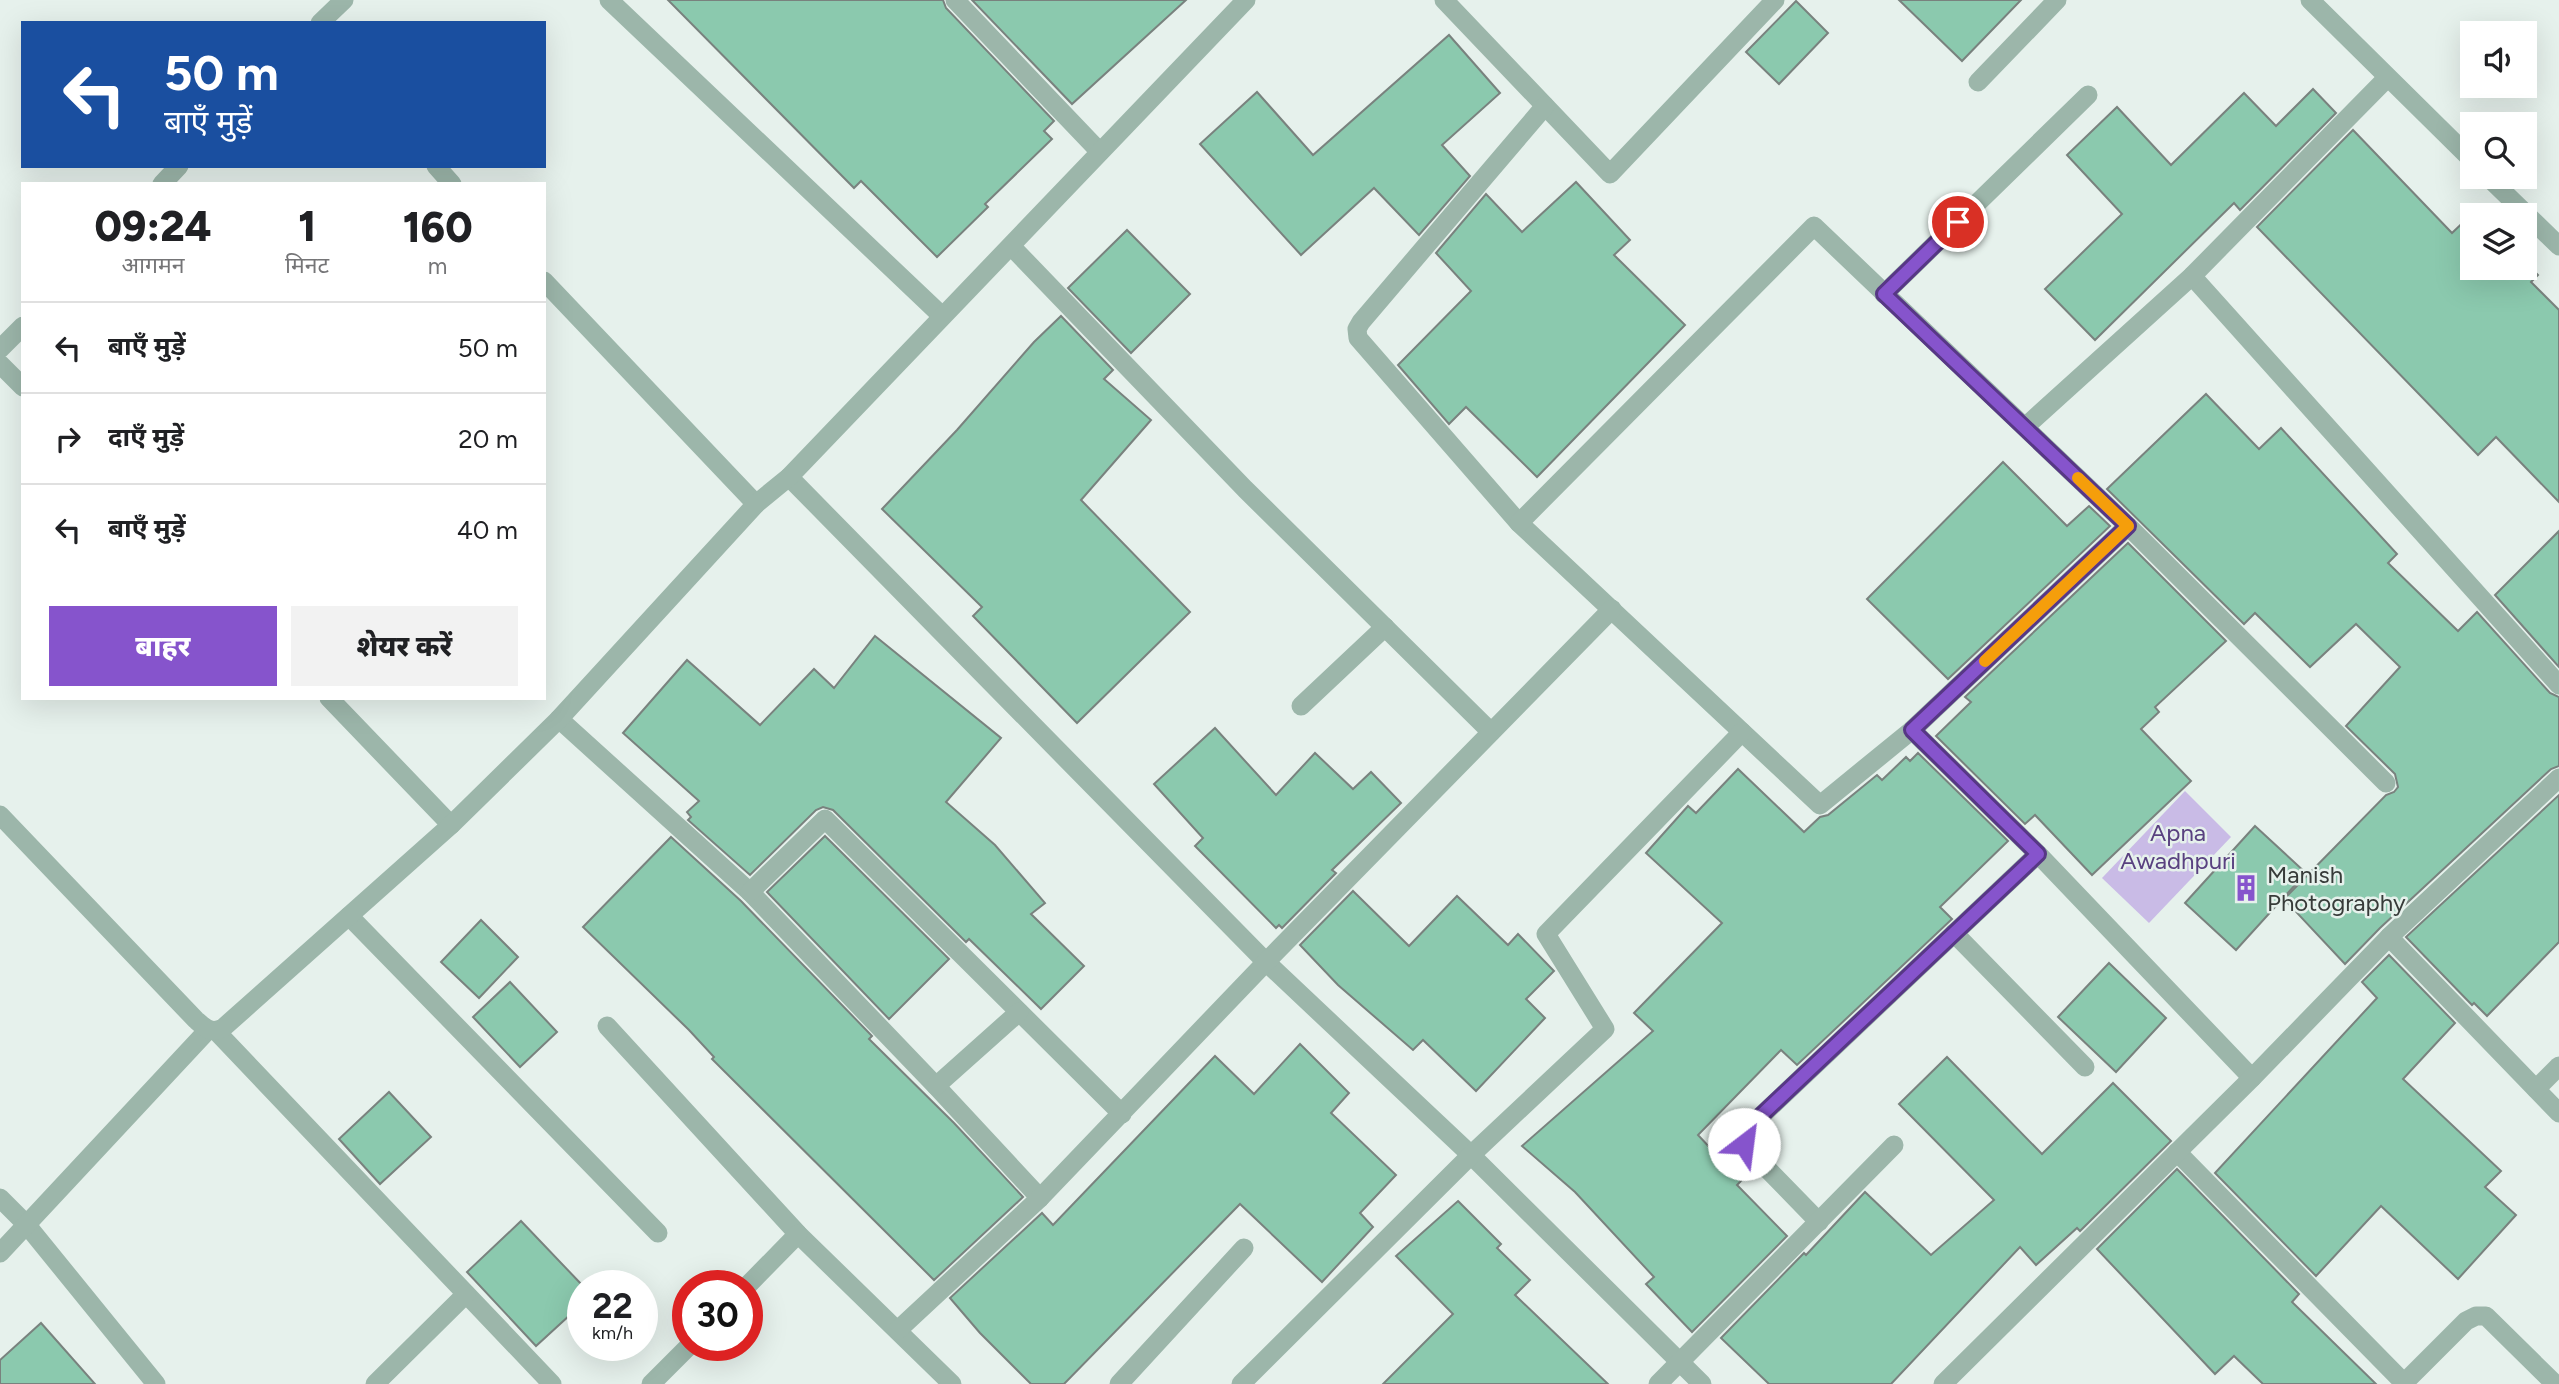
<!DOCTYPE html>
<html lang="hi">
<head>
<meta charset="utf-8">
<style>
  body { margin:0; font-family:Figtree,"Noto Sans Devanagari",sans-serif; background:#f2f2f2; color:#202124; height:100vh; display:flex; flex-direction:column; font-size:26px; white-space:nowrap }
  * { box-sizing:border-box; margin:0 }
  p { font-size:23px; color:#757577 }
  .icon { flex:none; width:38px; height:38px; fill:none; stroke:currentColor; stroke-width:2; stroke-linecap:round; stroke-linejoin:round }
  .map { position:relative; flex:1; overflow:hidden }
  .sheet { position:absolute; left:21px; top:182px; width:525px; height:518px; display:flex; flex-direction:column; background:#fff; border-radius:0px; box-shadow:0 7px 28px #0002 }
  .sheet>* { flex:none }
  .banner { position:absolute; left:21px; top:21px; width:525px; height:147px; border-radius:0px; box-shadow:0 7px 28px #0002; background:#1a4fa0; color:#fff; overflow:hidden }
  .buttons { position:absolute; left:2460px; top:21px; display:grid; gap:14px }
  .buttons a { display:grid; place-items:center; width:77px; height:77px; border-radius:0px; background:#fff; box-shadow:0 7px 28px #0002; font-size:35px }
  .speed { position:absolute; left:567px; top:1270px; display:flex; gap:14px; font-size:35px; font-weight:700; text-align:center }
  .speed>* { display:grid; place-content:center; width:91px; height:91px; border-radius:50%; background:#fff; box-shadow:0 7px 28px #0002; line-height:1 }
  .speed small { font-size:18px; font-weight:400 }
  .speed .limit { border:10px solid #d22; background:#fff; color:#111 }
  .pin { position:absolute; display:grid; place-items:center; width:60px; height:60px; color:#fff; margin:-30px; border:4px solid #fff; border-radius:50%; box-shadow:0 2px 7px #0007 }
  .me { position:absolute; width:77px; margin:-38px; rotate:30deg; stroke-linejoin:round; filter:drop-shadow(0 0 5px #0008) }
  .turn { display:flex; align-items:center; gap:24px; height:147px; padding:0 28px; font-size:32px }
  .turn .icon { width:91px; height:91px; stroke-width:2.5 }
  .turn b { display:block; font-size:49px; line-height:60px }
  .eta { display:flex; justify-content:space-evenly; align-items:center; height:119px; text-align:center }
  .eta b { font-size:42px; font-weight:800; line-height:49px }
  .primary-button { display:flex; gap:14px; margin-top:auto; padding:14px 28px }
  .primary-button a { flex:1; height:80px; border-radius:0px; background:#8654cc; color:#fff; font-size:28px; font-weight:800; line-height:80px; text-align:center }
  .primary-button a+a { background:#f2f2f2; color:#202124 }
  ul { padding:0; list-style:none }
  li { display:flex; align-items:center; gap:21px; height:91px; padding:0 28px; border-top:2px solid #e0e0e0 }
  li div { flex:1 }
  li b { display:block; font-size:26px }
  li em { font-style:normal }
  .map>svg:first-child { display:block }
  .green { fill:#c9bbe6 }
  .building { fill:#8bc9ae; stroke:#79827e; stroke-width:2 }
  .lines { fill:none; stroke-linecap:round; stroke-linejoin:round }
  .minor { stroke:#9cb6aa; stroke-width:19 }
  .tertiary { stroke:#9cb6aa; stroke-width:19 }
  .route-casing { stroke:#573785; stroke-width:18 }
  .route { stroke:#8654cc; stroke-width:12 }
  .slow { stroke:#f59e0b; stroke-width:12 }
  .labels { text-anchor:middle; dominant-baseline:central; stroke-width:5; stroke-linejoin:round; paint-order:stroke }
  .park-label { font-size:24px; fill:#594180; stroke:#e6f1ec }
  .poi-label { font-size:24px; fill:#373b39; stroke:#e6f1ec; text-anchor:start }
</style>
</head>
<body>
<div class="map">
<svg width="2559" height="1384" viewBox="0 0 2559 1384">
  <rect width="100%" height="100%" fill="#e6f1ec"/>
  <path class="green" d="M2185,791L2231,837L2149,923L2102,878Z"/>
  <g class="building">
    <path d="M668,0H943L946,8L1054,121L1044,131L1052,139L985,204L988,207L937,257L861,181L854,188Z"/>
    <path d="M972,0H1186L1072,104Z"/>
    <path d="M1899,0H2021L1962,61Z"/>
    <path d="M1796,1L1828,33L1779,84L1746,52Z"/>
    <path d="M1449,35L1500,93L1442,145L1470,176L1419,235L1374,188L1301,255L1200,144L1257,92L1313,155Z"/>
    <path d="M2313,89L2336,113L2240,210L2234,203L2095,340L2045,289L2122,214L2067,155L2117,107L2171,165L2244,93L2276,126Z"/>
    <path d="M2353,130L2452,233L2475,211L2480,215H2473V268H2525V262L2538,275L2531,282L2559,310V502L2496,437L2478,455L2257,227Z"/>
    <path d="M1576,182L1630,240L1614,255L1685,325L1537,477L1466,407L1449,424L1398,365L1471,291L1436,253L1486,194L1522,232Z"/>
    <path d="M1127,230L1190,294L1131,353L1068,288Z"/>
    <path d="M1061,316L1113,370L1104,379L1151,420L1081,500L1190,612L1077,723L973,616L982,607L882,509L957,430L1034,342Z"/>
    <path d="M2206,394L2259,449L2281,428L2397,554L2388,563L2458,631L2477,612L2550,693L2559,697V766L2551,769L2380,928L2345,964L2284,899L2386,795L2394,792L2398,787L2395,774L2346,726L2400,667L2356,624L2310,667L2255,613L2244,624L2107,489Z"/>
    <path d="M2003,462L2067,526L2089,506L2110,526L1948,679L1867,599Z"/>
    <path d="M2559,531V667L2495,595Z"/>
    <path d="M2128,543L2226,641L2155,707L2159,712L2141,729L2191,781L2092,875L2035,815L2025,824L1936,736L1971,702L1965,697Z"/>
    <path d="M875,636L1001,738L946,802L995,845L1045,903L1031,914L1084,966L1041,1009L969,939L966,942L833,810L823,807L816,810L750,875L688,820L691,817L687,812L699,801L623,733L687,660L760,725L814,669L834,688Z"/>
    <path d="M1215,728L1276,795L1315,753L1353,789L1371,772L1401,803L1332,870L1336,873L1282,928L1279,925L1276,928L1195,846L1203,838L1154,784Z"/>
    <path d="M1918,753L2008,841L1940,907L1952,919L1797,1065L1781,1050L1698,1135L1741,1181L1737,1185L1787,1236L1692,1332L1646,1284L1654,1277L1575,1192L1522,1146L1653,1031L1634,1013L1722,923L1646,853L1688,806L1696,813L1738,769L1804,832L1820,817L1828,815L1877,775L1882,780L1906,757L1910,761Z"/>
    <path d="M2559,795V942L2487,1016L2474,1003L2472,1005L2406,937Z"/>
    <path d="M2255,826L2306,873L2236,950L2185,903Z"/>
    <path d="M825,836L949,959L889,1019L767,892Z"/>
    <path d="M671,837L741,901L872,1036L869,1039L954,1123L1023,1197L934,1280L712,1059L714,1057L689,1030L583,927Z"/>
    <path d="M1353,891L1409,946L1457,896L1508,945L1518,934L1554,971L1526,999L1545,1018L1476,1091L1423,1040L1413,1050L1338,985L1300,945Z"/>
    <path d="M481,920L518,957L479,998L441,962Z"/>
    <path d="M2389,955L2455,1023L2403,1079L2501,1171L2485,1187L2516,1215L2458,1279L2381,1206L2316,1276L2215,1173L2377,998L2362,982Z"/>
    <path d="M2109,963L2166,1018L2116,1072L2058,1017Z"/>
    <path d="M510,982L557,1032L520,1067L473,1017Z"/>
    <path d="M1300,1044L1349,1093L1331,1113L1396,1175L1360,1213L1373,1227L1322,1282L1240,1204L1064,1384H1031L980,1333L950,1298L1042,1213L1053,1225L1215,1056L1254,1094Z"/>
    <path d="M1947,1057L2042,1154L2113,1083L2171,1141L2080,1231L2077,1228L2036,1265L2020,1247L1891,1384H1769L1721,1338L1804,1253L1806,1255L1865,1192L1931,1255L1994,1200L1899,1104Z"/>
    <path d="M389,1092L431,1137L380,1184L339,1139Z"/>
    <path d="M2177,1169L2299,1294L2292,1302L2376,1384H2263L2234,1356L2215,1374L2097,1249Z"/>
    <path d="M1458,1201L1501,1244L1497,1248L1530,1280L1515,1295L1608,1384H1383L1453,1314L1396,1256Z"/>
    <path d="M521,1221L583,1286V1303L536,1346L467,1272Z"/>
    <path d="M41,1323L95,1384H0V1360Z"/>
  </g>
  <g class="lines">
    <g class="minor">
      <path d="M609,0L942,316"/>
      <path d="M955,0L1100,152"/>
      <path d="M1444,0L1610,174L1775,0"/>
      <path d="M320,23L344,0"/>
      <path d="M1978,82L2057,0"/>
      <path d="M1545,106L1361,322L1357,329L1358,338L1519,523L1820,805L1912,730L2128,526"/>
      <path d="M436,166L452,184"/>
      <path d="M162,184L179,166"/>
      <path d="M1011,246L1245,489L1491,732"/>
      <path d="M2192,276L2559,685"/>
      <path d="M544,281L756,504"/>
      <path d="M1884,294L2088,95"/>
      <path d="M0,349L23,326"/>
      <path d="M0,364L23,387"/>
      <path d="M2025,427L2192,276L2387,78"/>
      <path d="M789,477L1266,962L1471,1155L1702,1384"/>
      <path d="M1519,523L1814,226L2128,526L2386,783"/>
      <path d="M329,698L451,825"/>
      <path d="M1301,706L1385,627"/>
      <path d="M559,719L750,892L936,1086L1040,1198"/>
      <path d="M1912,730L2038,854L2252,1078"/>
      <path d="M750,892L825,819L1122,1114"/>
      <path d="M349,916L658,1233"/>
      <path d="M1954,933L2085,1067"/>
      <path d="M2389,937L2559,1113"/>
      <path d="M607,1026L798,1234L952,1384"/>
      <path d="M216,1031L552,1384"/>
      <path d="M936,1086L1019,1012"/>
      <path d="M2536,1089L2559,1066"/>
      <path d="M2177,1152L2404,1383"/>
      <path d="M0,1198L26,1224L156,1384"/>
      <path d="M1819,1222L1743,1144V1133L2038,854"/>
      <path d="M0,1253L208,1030"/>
      <path d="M747,1286L798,1234"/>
      <path d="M898,1330L1040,1198L1266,962L1612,609"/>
      <path d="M375,1384L466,1294"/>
      <path d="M651,1384L689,1346"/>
      <path d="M1119,1384L1244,1248"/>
      <path d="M1241,1384L1471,1155L1605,1029L1546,934L1742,732"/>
      <path d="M1658,1384L1894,1145"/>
      <path d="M1943,1384L2252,1078L2389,937L2559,778"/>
      <path d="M2403,1384L2466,1321L2476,1316H2486L2555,1384"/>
    </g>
    <g class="tertiary">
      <path d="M2310,0L2473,161"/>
      <path d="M2488,177L2559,246"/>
      <path d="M0,815L196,1020C205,1028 211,1034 223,1028L451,825L559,719L756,504L789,477L1246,0"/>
    </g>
  </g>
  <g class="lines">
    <defs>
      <path id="route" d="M1744,1144L1743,1133L1751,1125L2038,854L1912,730L2128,526L1884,294L1958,222"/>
    </defs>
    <use href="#route" class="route-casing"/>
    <use href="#route" class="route"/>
    <path class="slow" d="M1985,661L2128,526L2078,478"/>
  </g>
  <defs>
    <symbol id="building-bare" viewBox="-9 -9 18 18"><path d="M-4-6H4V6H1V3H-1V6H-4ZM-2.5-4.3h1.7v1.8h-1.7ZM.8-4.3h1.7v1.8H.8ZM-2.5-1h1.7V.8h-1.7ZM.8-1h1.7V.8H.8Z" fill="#8654cc" stroke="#e6f1ec" stroke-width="2.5" paint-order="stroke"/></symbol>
  </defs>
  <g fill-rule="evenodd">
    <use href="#building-bare" x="2227" y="869" width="38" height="38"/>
  </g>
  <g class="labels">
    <g class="park-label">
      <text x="2178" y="832">Apna<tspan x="2178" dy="28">Awadhpuri</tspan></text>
    </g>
    <g class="poi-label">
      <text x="2267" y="874">Manish<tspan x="2267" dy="28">Photography</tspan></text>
    </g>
  </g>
</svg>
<div class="buttons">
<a><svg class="icon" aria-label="sound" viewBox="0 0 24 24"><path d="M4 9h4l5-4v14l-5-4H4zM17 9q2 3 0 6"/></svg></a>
<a><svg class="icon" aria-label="search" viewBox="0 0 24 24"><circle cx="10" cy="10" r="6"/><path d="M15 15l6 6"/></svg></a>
<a><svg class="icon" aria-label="layers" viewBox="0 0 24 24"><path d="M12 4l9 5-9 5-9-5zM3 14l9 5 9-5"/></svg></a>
</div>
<div class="speed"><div>22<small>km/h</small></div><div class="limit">30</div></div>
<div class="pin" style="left:1958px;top:222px;background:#d93025"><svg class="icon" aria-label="arrive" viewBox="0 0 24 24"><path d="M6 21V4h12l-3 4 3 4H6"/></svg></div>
<svg class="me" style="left:1744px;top:1144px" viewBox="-20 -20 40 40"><circle r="19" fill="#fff"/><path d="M0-13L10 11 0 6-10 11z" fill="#8654cc"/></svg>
<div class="banner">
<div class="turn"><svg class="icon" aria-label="left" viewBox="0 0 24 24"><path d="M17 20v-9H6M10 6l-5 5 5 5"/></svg><div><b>50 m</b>बाएँ मुड़ें</div></div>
</div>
<section class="sheet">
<div class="eta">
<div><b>09:24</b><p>आगमन</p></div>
<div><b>1</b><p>मिनट</p></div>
<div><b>160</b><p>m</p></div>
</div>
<ul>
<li><svg class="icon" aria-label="left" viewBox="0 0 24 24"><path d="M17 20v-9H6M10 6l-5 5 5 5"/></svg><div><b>बाएँ मुड़ें</b></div><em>50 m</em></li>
<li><svg class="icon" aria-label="right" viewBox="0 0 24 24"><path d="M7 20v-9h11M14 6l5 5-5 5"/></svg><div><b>दाएँ मुड़ें</b></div><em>20 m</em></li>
<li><svg class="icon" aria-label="left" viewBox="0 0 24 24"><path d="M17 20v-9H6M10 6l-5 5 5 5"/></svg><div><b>बाएँ मुड़ें</b></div><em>40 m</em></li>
</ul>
<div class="primary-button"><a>बाहर</a><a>शेयर करें</a></div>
</section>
</div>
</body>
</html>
